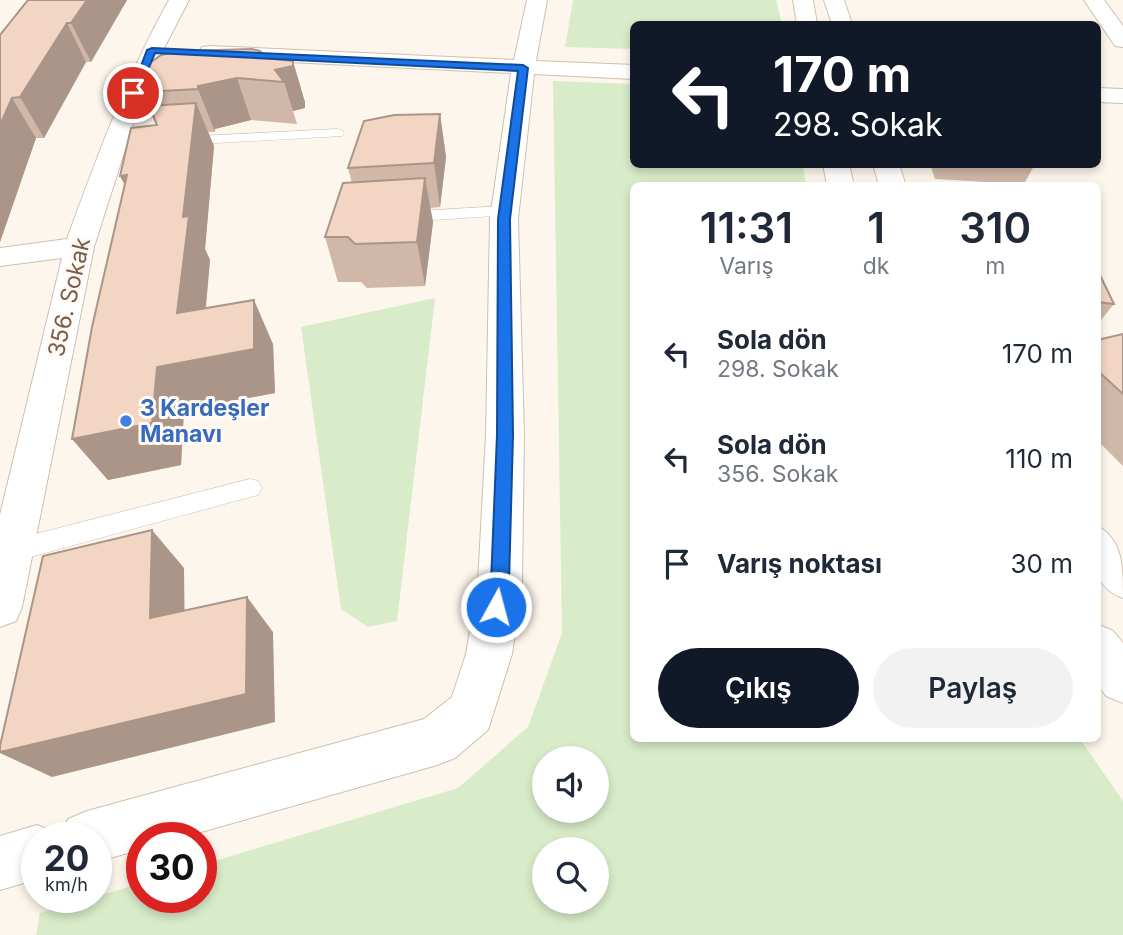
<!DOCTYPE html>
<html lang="tr">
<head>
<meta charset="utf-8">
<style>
  body { margin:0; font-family:Inter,sans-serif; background:#f2f2f3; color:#1f2937; height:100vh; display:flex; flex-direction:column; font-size:26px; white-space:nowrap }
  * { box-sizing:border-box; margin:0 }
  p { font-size:23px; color:#747a83 }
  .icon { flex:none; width:38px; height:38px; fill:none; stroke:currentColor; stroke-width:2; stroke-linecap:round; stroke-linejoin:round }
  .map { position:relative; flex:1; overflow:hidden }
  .panel { position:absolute; left:630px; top:182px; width:471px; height:560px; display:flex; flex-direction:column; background:#fff; border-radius:10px; box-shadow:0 4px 10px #0003 }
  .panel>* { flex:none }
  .banner { position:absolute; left:630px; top:21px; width:471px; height:147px; border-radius:10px; box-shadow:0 4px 10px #0003; background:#111827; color:#fff; overflow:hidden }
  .tools { position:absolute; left:532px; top:746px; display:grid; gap:14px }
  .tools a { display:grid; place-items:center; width:77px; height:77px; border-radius:50%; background:#fff; box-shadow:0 4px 10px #0003; font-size:35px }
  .speed { position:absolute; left:21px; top:822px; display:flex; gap:14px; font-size:35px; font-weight:700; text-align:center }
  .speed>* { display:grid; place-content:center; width:91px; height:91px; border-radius:50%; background:#fff; box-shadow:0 4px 10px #0003; line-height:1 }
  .speed small { font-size:18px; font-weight:400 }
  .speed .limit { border:10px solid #d22; background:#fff; color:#111 }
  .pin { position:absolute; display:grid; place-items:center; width:60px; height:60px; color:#fff; margin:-30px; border:4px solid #fff; border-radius:50%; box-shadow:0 2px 7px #0007 }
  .me { position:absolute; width:77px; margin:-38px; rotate:7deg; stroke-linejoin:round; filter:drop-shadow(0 0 5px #0008) }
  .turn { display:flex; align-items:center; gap:24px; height:147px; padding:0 28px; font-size:32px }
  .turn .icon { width:91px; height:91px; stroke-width:2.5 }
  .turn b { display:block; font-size:49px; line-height:60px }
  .eta { display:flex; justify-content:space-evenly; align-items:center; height:119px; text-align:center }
  .eta b { font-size:42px; font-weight:600; line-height:49px }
  .action { display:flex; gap:14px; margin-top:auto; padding:14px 28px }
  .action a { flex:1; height:80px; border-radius:42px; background:#111827; color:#fff; font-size:28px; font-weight:600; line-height:80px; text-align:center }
  .action a+a { background:#f2f2f3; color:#1f2937 }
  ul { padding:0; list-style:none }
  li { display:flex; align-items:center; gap:21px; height:105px; padding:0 28px }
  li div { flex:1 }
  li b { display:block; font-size:26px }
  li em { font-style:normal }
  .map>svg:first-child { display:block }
  .green { fill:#d8ecc9; fill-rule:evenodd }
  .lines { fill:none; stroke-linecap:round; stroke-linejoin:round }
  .lane-casing { stroke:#d1beb0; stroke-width:1 }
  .street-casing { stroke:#d1beb0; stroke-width:2 }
  .secondary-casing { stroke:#d6c0b0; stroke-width:2 }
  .lane { fill:#fff; fill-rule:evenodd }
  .street { fill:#fff; fill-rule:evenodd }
  .secondary { fill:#fff; fill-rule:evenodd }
  .wall { fill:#d1b7a8 }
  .shaded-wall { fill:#aa9588 }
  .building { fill:#f3d5c3; stroke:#aa9588; stroke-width:2 }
  .route { fill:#1a73e8; stroke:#114b97; stroke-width:2 }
  .shop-dot { fill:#3f7fe0; stroke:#fffaf3; stroke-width:2.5 }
  .labels { text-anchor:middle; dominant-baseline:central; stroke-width:6; stroke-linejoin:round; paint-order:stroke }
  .street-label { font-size:23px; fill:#7a5c4d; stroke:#fffaf3 }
  .shop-label { font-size:23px; font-weight:bold; fill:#366cbe; stroke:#fffaf3; text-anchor:start }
</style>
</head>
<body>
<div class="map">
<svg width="1123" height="935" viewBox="0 0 1123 935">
  <rect width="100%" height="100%" fill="#fdf6ec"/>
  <g class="green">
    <path d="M573,0H776L782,24H634L633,49L565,47Z"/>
    <path d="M553,81L633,84L634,164L803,165L806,185L634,186V738L1080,739L1123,801V935H36L40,913L142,883V898H201V865L458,788L528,727L562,633ZM544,758H597V810H544ZM544,849H597V901H544Z"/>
    <path d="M435,298L397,621L368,627L341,609L301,327Z"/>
  </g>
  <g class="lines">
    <defs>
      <g id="lane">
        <path d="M337,129L342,130L344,133L342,136L180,145L173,141L180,137Z"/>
        <path d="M504,206L512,211L510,215L402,222L394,217L402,212Z"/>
        <path d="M250,479L258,481L262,488L258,495L250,497L12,562L3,559L0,552L3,543L12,540Z"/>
      </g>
      <g id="street">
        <path d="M169,0H189L163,50L136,115L94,247L22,607L16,621L0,627V515L62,258L0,266V248L67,239C97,157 126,77 169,0Z"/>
        <path d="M527,0H547L536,61L634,65V79L534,74L518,219L524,435L522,583L512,654L488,730L455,758L437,765L180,838H142V849L96,862V838H60L68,819L87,811L424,719L452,697L466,654L478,583L486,435L490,219L511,73L210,58L202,57L199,52L202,47L210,46L514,60Z"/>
        <path d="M1084,0H1104L1123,26V47L1115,46Z"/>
        <path d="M1097,88L1123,89V103L1097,102Z"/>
        <path d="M37,825L56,833L58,838H37V879L0,890V836Z"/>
      </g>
      <g id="secondary">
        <path d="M793,0H813L817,24H797Z"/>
        <path d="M824,0H844L852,24H832Z"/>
        <path d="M823,164H849L854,186H827Z"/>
        <path d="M873,164H899L906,186H879Z"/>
        <path d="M1097,526C1123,539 1123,567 1123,598C1088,585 1097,558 1097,526Z"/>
        <path d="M1097,624L1113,631L1123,643V703L1106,696L1097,684Z"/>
      </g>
    </defs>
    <use href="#lane" class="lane-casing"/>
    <use href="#street" class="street-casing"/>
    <use href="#secondary" class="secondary-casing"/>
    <use href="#lane" class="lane"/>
    <use href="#street" class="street"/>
    <use href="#secondary" class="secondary"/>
  </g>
  <g class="wall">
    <path d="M28,0H127L91,62H86L44,138H36L0,242V35Z"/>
    <path d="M266,58L305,102V108L293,111L297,124L251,120L215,129V132H208L214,146L205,249L210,260L206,308L273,344L275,393L184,410L181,465L108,480L72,439L125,185L120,176L157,125L144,92Z"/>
    <path d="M440,114L446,157L440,207L430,208L433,222L425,286L367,288L361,282H338L325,237L352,183L348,168Z"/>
    <path d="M930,164H1035L1024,184L935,179Z"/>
    <path d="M1097,269L1114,304L1097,325Z"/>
    <path d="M1123,334V466L1097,440V340Z"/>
  </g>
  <g class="shaded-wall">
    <path d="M87,0H127L91,62L71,23Z"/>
    <path d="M67,23L86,62L44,138L20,97Z"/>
    <path d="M293,61L305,102V108L293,111L284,82L275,70Z"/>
    <path d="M237,78L251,120L215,129V132L198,89V86Z"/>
    <path d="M12,98L36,138L0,242V125Z"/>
    <path d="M196,103L214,146L205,249L210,260L201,357L177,313L183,217Z"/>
    <path d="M440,114L446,157L440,207L434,163Z"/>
    <path d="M127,175L144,220L120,176Z"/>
    <path d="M425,178L433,222L425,286L417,242Z"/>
    <path d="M254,300L273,344L275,393L184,410L181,465L108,480L72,439L157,367Z"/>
    <path d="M152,530L184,568L185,652L150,618Z"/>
    <path d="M247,597L273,632L275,722L52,777L0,753V752Z"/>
  </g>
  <g class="building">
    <path d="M28,0H87L71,23H67L20,97L12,98L0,125V35Z"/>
    <path d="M252,49L260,51L266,58L293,61V66L275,70L284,82L237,78L198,86V89L144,92L142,75L146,66L161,55L181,51Z"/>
    <path d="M196,103L183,217L189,216L177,313L254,300V349L157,367L152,423L72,439L92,327L127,175L120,176L131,128L157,125L149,106Z"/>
    <path d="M440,114L434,163L348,168L364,121L394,115Z"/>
    <path d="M425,178L417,242L355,244L348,237H325L343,183Z"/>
    <path d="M1097,269L1114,304L1097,302Z"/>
    <path d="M1123,334V394L1097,370V340Z"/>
    <path d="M152,530L150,618L247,597L246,694L0,752V746L43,556Z"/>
  </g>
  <path class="route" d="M152,48L523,65L528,68L510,219L513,435L509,583L503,613L496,615L490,613L487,607L491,583L497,435L498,219L518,71L155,53L138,93L130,95L147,50Z"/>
  <circle class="shop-dot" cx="126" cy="421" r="7"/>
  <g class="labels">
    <g class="street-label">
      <text transform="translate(69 297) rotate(-77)">356. Sokak</text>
    </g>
    <g class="shop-label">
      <text x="140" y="408">3 Kardeşler<tspan x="140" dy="26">Manavı</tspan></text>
    </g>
  </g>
</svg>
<div class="tools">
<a><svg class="icon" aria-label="sound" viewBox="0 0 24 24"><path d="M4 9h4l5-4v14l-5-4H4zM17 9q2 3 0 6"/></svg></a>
<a><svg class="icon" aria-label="search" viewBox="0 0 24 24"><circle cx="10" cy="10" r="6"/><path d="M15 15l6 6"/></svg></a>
</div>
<div class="speed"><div>20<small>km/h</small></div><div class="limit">30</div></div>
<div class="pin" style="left:133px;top:93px;background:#d93025"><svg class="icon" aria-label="arrive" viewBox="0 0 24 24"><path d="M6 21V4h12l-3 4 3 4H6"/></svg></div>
<svg class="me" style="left:496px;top:607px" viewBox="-20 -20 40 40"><circle r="17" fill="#1a73e8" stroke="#fff" stroke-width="3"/><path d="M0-11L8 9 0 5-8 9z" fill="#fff"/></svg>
<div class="banner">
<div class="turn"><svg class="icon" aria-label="left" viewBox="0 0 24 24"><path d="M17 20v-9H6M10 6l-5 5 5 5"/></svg><div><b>170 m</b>298. Sokak</div></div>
</div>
<section class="panel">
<div class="eta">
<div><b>11:31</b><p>Varış</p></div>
<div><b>1</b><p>dk</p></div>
<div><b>310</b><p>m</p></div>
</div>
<ul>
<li><svg class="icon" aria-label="left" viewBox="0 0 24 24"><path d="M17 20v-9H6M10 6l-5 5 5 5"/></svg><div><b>Sola dön</b><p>298. Sokak</p></div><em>170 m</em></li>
<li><svg class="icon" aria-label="left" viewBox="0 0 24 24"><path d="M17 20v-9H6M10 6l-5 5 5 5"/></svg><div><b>Sola dön</b><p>356. Sokak</p></div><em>110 m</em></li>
<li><svg class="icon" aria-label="arrive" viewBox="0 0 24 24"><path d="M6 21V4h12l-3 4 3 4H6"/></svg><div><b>Varış noktası</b></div><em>30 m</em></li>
</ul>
<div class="action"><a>Çıkış</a><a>Paylaş</a></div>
</section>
</div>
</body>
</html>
